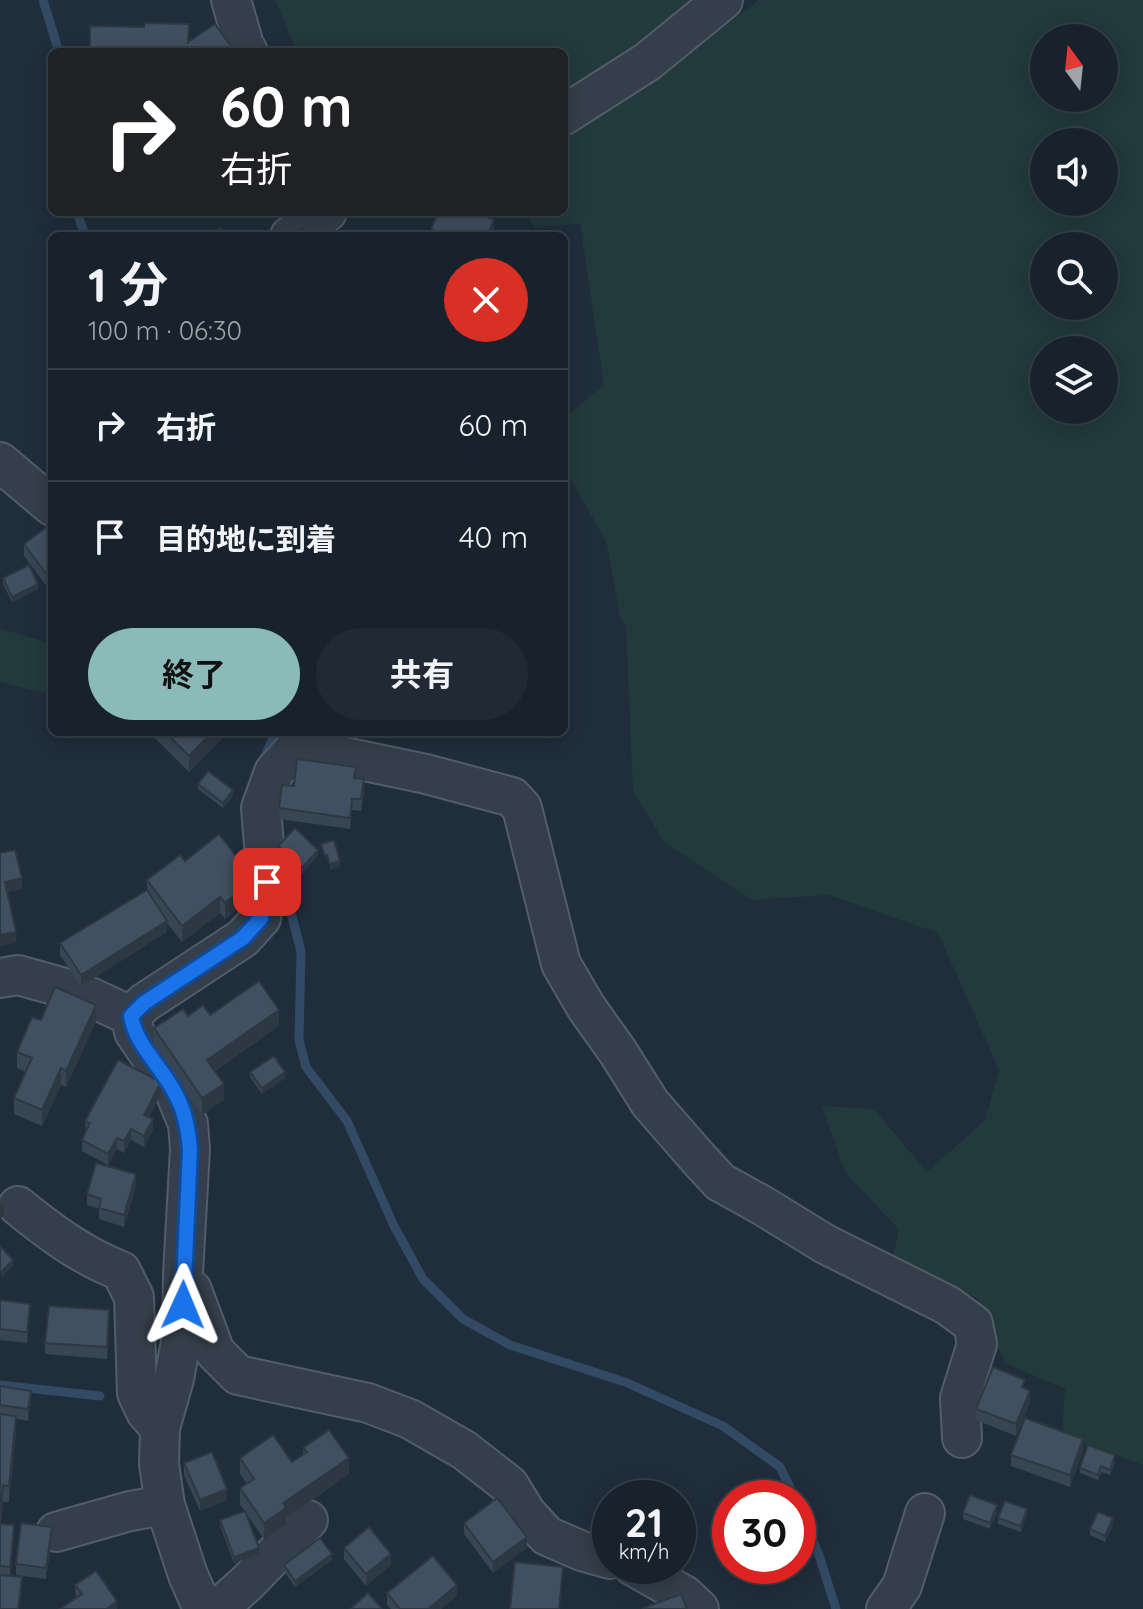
<!DOCTYPE html>
<html lang="ja">
<head>
<meta charset="utf-8">
<style>
  body { margin:0; font-family:Quicksand,"Noto Sans JP",sans-serif; background:#212a34; color:#f1f3f6; height:100vh; display:flex; flex-direction:column; font-size:30px; white-space:nowrap }
  * { box-sizing:border-box; margin:0 }
  p { font-size:26px; color:#9fa4a9 }
  .icon { flex:none; width:44px; height:44px; fill:none; stroke:currentColor; stroke-width:2; stroke-linecap:round; stroke-linejoin:round }
  .map { position:relative; flex:1; overflow:hidden }
  .sheet { position:absolute; left:48px; top:232px; width:520px; height:504px; display:flex; flex-direction:column; background:#18222c; border-radius:12px; box-shadow:0 4px 20px #0003,0 0 0 2px #363f48 }
  .sheet>* { flex:none }
  .banner { position:absolute; left:48px; top:48px; width:520px; height:168px; border-radius:12px; box-shadow:0 4px 20px #0003,0 0 0 2px #363f48; background:#202124; color:#fff; overflow:hidden }
  .needle { width:52px; rotate:345deg }
  .fabs { position:absolute; left:1030px; top:24px; display:grid; gap:16px }
  .fabs a { display:grid; place-items:center; width:88px; height:88px; border-radius:50%; background:#18222c; box-shadow:0 4px 20px #0003,0 0 0 2px #363f48; font-size:40px }
  .speed { position:absolute; left:592px; top:1480px; display:flex; gap:16px; font-size:40px; font-weight:700; text-align:center }
  .speed>* { display:grid; place-content:center; width:104px; height:104px; border-radius:50%; background:#18222c; box-shadow:0 4px 20px #0003,0 0 0 2px #363f48; line-height:1 }
  .speed small { font-size:20px; font-weight:400 }
  .speed .limit { border:12px solid #d22; background:#fff; color:#111 }
  .pin { position:absolute; display:grid; place-items:center; width:68px; height:68px; color:#fff; margin:-34px; border-radius:16px; box-shadow:0 4px 12px #0006 }
  .me { position:absolute; width:88px; margin:-44px; rotate:1deg; stroke-linejoin:round; filter:drop-shadow(0 0 6px #0008) }
  .turn { display:flex; align-items:center; gap:28px; height:168px; padding:0 40px; font-size:36px }
  .turn .icon { width:104px; height:104px; stroke-width:2.5 }
  .turn b { display:block; font-size:56px; line-height:68px }
  .round { display:grid; place-items:center; flex:none; width:84px; height:84px; border-radius:42px; background:#212a34 }
  .summary { display:flex; align-items:center; justify-content:space-between; height:136px; padding:0 40px }
  h1 { font-size:48px; font-weight:700; line-height:60px }
  .cta { display:flex; gap:16px; margin-top:auto; padding:16px 40px }
  .cta a { flex:1; height:92px; border-radius:48px; background:#8bbbb9; color:#111; font-size:32px; font-weight:700; line-height:92px; text-align:center }
  .cta a+a { background:#212a34; color:#f1f3f6 }
  ul { padding:0; list-style:none }
  li { display:flex; align-items:center; gap:24px; height:112px; padding:0 40px; border-top:2px solid #363f48 }
  li div { flex:1 }
  li b { display:block; font-size:30px }
  li em { font-style:normal }
  .map>svg:first-child { display:block }
  .green { fill:#223a3c; fill-rule:evenodd }
  .lines { fill:none; stroke-linecap:round; stroke-linejoin:round }
  .stream { stroke:#324a64; stroke-width:9 }
  .minor-casing { stroke:#525d69; stroke-width:42 }
  .minor { stroke:#343f4b; stroke-width:38 }
  .wall { fill:#384553 }
  .shaded-wall { fill:#2e3843 }
  .building { fill:#415060; stroke:#2e3843; stroke-width:2 }
  .route-casing { stroke:#114b97; stroke-width:20 }
  .route { stroke:#1a73e8; stroke-width:14 }
</style>
</head>
<body>
<div class="map">
<svg width="1143" height="1609" viewBox="0 0 1143 1609">
  <rect width="100%" height="100%" fill="#202d3b"/>
  <g class="green">
    <path d="M275,0H700L564,102V52H297Z"/>
    <path d="M759,0H1143V1465L1062,1434L1065,1389L1005,1363L977,1298L891,1263L899,1230L845,1172L822,1106L874,1109L927,1172L985,1120L999,1070L938,933L829,895L752,900L664,842L633,791L626,627L620,616L606,541L564,468V418L604,385L580,224L535,227L523,212H564V137L670,68ZM1044,38H1104V98H1044ZM1044,142H1104V202H1044ZM1044,246H1104V306H1044ZM1044,350H1104V410H1044Z"/>
    <path d="M0,628L52,644V695L0,682Z"/>
  </g>
  <g class="lines">
    <g class="stream">
      <path d="M43,0L59,52"/>
      <path d="M77,212L85,236"/>
      <path d="M264,758L276,732"/>
      <path d="M285,890L301,951L299,1040L306,1067L347,1121L394,1226L423,1279L463,1319L510,1345L625,1382L723,1426L780,1467L795,1498"/>
      <path d="M0,1385L100,1396"/>
      <path d="M798,1505L819,1555L836,1609"/>
    </g>
    <defs>
      <g id="minor">
        <path d="M231,0L244,45L248,52"/>
        <path d="M564,115L647,62L723,0"/>
        <path d="M290,236L327,212"/>
        <path d="M0,462L52,506"/>
        <path d="M300,743L340,756L426,774L512,797L522,808L561,964L586,1007L618,1052L650,1103L698,1158L720,1182L765,1207L825,1244L947,1305L973,1324L977,1344L960,1398L962,1438"/>
        <path d="M0,978L18,975L79,992L131,1016"/>
        <path d="M18,1206C50,1232 82,1256 121,1271L134,1297L137,1393L146,1412L160,1428"/>
        <path d="M192,1290L215,1352L238,1375L368,1403L410,1419L464,1450L509,1485L526,1513L547,1536L582,1551L610,1559"/>
        <path d="M56,1532L130,1511L165,1505"/>
        <path d="M633,1566L684,1595L699,1609"/>
        <path d="M203,1609L188,1575L165,1505L159,1464L160,1428L174,1379L182,1336L183,1274L190,1149L188,1124L175,1092L134,1032L131,1016L144,1003L243,938L261,918L267,882L261,808L274,772L300,743L315,732"/>
        <path d="M218,1609L248,1582L308,1520"/>
        <path d="M886,1609L902,1586L925,1513"/>
      </g>
    </defs>
    <use href="#minor" class="minor-casing"/>
    <use href="#minor" class="minor"/>
  </g>
  <g class="wall">
    <path d="M431,229L494,231L492,236H431Z"/>
    <path d="M52,523V591L51,592L24,556V544Z"/>
    <path d="M3,578L38,589L12,602L3,584Z"/>
    <path d="M149,732H228L189,772Z"/>
    <path d="M356,778L364,790L361,811L352,810L350,829L279,819V808L294,786Z"/>
    <path d="M198,784L233,796L223,808L198,789Z"/>
    <path d="M278,846L318,855L302,874L278,851Z"/>
    <path d="M185,861L254,897L225,919L220,913L182,942L167,923V932L81,986L60,955V943L147,890V880Z"/>
    <path d="M210,1015L279,1026L215,1071L224,1100L202,1115L154,1045V1028L188,1016Z"/>
    <path d="M41,1020L96,1021L66,1087L61,1085L42,1126L14,1114V1098L26,1072L17,1068V1052Z"/>
    <path d="M250,1072L285,1078L262,1094L250,1077Z"/>
    <path d="M161,1093L149,1117L153,1130L144,1147L131,1140L124,1153L117,1149L108,1165L82,1151V1140L86,1132L85,1121Z"/>
    <path d="M136,1185L124,1227L99,1219V1209L87,1205V1194Z"/>
    <path d="M0,1300L30,1315L27,1343L0,1340Z"/>
    <path d="M109,1321L107,1359L45,1354V1343Z"/>
    <path d="M0,1386L31,1402L28,1421L16,1419V1432L9,1502H3L1,1524L14,1537L10,1576L22,1588L19,1609H0Z"/>
    <path d="M1025,1389L1030,1402L1016,1436L976,1420V1409Z"/>
    <path d="M303,1448L349,1474L286,1518V1524L264,1539L245,1512L259,1554L234,1563L220,1526V1520L245,1511L240,1505V1488L247,1484L240,1474V1458L292,1462L303,1455Z"/>
    <path d="M1083,1450L1070,1487L1011,1466V1455Z"/>
    <path d="M1115,1461L1110,1475L1101,1472L1098,1480L1080,1473V1468Z"/>
    <path d="M184,1463L227,1500L200,1511L184,1475Z"/>
    <path d="M997,1511L990,1529L963,1519V1513Z"/>
    <path d="M1027,1514L1021,1532L998,1524V1518Z"/>
    <path d="M464,1523L527,1548L493,1573L464,1534Z"/>
    <path d="M1113,1524L1105,1542L1090,1535V1529Z"/>
    <path d="M52,1538L46,1579L16,1575V1564Z"/>
    <path d="M344,1548L391,1565L366,1586L344,1559Z"/>
    <path d="M332,1560L295,1587L284,1571V1565Z"/>
    <path d="M75,1585L117,1609L76,1598Z"/>
    <path d="M387,1593L457,1596L441,1609H391L387,1605Z"/>
  </g>
  <g class="shaded-wall">
    <path d="M494,220V231L492,236H487Z"/>
    <path d="M568,262V273L564,302V291Z"/>
    <path d="M38,584V589L12,602V597Z"/>
    <path d="M212,732H228L189,772V756Z"/>
    <path d="M233,790V796L223,808V803Z"/>
    <path d="M318,850V855L302,874V868Z"/>
    <path d="M340,861V867L330,870V864Z"/>
    <path d="M22,878V889L5,893V882Z"/>
    <path d="M254,880V897L225,919V903Z"/>
    <path d="M220,897V913L182,942V926Z"/>
    <path d="M167,921V932L81,986V975Z"/>
    <path d="M16,932V943L0,946V935Z"/>
    <path d="M96,1005V1021L66,1087V1071Z"/>
    <path d="M279,1010V1026L207,1076V1060Z"/>
    <path d="M61,1068V1085L42,1126V1110Z"/>
    <path d="M285,1072V1078L262,1094V1088Z"/>
    <path d="M161,1082V1093L144,1126V1115Z"/>
    <path d="M224,1084V1100L202,1115V1098Z"/>
    <path d="M153,1119V1130L144,1147V1136Z"/>
    <path d="M131,1129V1140L124,1153V1141Z"/>
    <path d="M117,1138V1149L108,1165V1154Z"/>
    <path d="M136,1174V1185L124,1227V1215Z"/>
    <path d="M4,1204V1215L0,1219V1208Z"/>
    <path d="M13,1260V1266L1,1278V1272Z"/>
    <path d="M30,1304V1315L27,1343V1332Z"/>
    <path d="M31,1391V1402L28,1421V1409Z"/>
    <path d="M1030,1391V1402L1016,1436V1424Z"/>
    <path d="M16,1416V1432L9,1502V1486Z"/>
    <path d="M1083,1439V1450L1070,1487V1475Z"/>
    <path d="M349,1458V1474L286,1518V1524L264,1539V1523L283,1503Z"/>
    <path d="M3,1485V1502L0,1530V1514Z"/>
    <path d="M227,1489V1500L200,1511V1500Z"/>
    <path d="M997,1505V1511L990,1529V1523Z"/>
    <path d="M1027,1509V1514L1021,1532V1526Z"/>
    <path d="M1113,1518V1524L1105,1542V1536Z"/>
    <path d="M14,1525V1537L10,1578V1567Z"/>
    <path d="M52,1527V1538L46,1579V1568Z"/>
    <path d="M527,1537V1548L493,1573V1562Z"/>
    <path d="M259,1548V1554L234,1563V1557Z"/>
    <path d="M332,1554V1560L295,1587V1581Z"/>
    <path d="M391,1554V1565L366,1586V1574Z"/>
    <path d="M457,1585V1596L441,1609H428Z"/>
    <path d="M117,1601V1609H107Z"/>
  </g>
  <g class="building">
    <path d="M144,23L189,24L188,42L215,24L235,52H90V26L144,27Z"/>
    <path d="M438,212H476L494,220L487,236H447L431,229Z"/>
    <path d="M221,228L223,236H199Z"/>
    <path d="M302,228L308,236H292Z"/>
    <path d="M564,262H568L564,291Z"/>
    <path d="M52,523V580H51L24,544Z"/>
    <path d="M29,565L38,584L12,597L3,578Z"/>
    <path d="M165,732H212L189,756Z"/>
    <path d="M297,759L356,767L354,778L364,779L361,799H352L350,818L279,808L282,785L294,786Z"/>
    <path d="M208,771L233,790L223,803L198,784Z"/>
    <path d="M295,828L318,850L302,868L278,846Z"/>
    <path d="M219,834L254,880L225,903L220,897L182,926L147,880L180,855L185,861Z"/>
    <path d="M334,840L340,861L330,864L327,855L325,856L321,844Z"/>
    <path d="M15,850L22,878L5,882L16,932L0,935V853Z"/>
    <path d="M147,890L167,921L81,975L60,943Z"/>
    <path d="M259,981L279,1010L207,1060L224,1084L202,1098L154,1028L183,1009L188,1016L203,1005L210,1015Z"/>
    <path d="M55,987L96,1005L66,1071L61,1068L42,1110L14,1098L32,1058L17,1052L32,1017L41,1020Z"/>
    <path d="M274,1056L285,1072L262,1088L250,1072Z"/>
    <path d="M118,1060L161,1082L144,1115L153,1119L144,1136L131,1129L124,1141L117,1138L108,1154L82,1140L90,1123L85,1121Z"/>
    <path d="M96,1163L136,1174L124,1215L99,1208L101,1199L87,1194Z"/>
    <path d="M0,1246L13,1260L1,1272L0,1271Z"/>
    <path d="M0,1300L30,1304L27,1332L0,1329Z"/>
    <path d="M49,1306L109,1310L107,1347L45,1343Z"/>
    <path d="M993,1367L1025,1380L1022,1387L1030,1391L1016,1424L976,1409Z"/>
    <path d="M0,1386L31,1391L28,1409L0,1405Z"/>
    <path d="M0,1414L16,1416L9,1486L3,1485L0,1514Z"/>
    <path d="M1025,1418L1083,1439L1070,1475L1011,1455Z"/>
    <path d="M329,1430L349,1458L283,1503L286,1508L264,1523L240,1488L254,1479L240,1458L273,1435L292,1462L307,1452L303,1448Z"/>
    <path d="M1088,1445L1115,1455L1110,1470L1101,1466L1098,1475L1080,1468Z"/>
    <path d="M212,1452L227,1489L200,1500L184,1463Z"/>
    <path d="M970,1495L997,1505L990,1523L963,1513Z"/>
    <path d="M497,1498L527,1537L493,1562L464,1523Z"/>
    <path d="M1005,1501L1027,1509L1021,1526L998,1518Z"/>
    <path d="M245,1511L259,1548L234,1557L220,1520Z"/>
    <path d="M1098,1512L1113,1518L1105,1536L1090,1529Z"/>
    <path d="M21,1523L52,1527L46,1568L16,1564Z"/>
    <path d="M0,1524L14,1525L10,1567L0,1566Z"/>
    <path d="M369,1527L391,1554L366,1574L344,1548Z"/>
    <path d="M320,1538L332,1554L295,1581L284,1565Z"/>
    <path d="M433,1556L457,1585L428,1609H400L387,1593Z"/>
    <path d="M515,1562L563,1567L559,1609H510Z"/>
    <path d="M96,1571L117,1601L107,1609H60L82,1594L75,1585Z"/>
    <path d="M0,1575L22,1577L18,1609H0Z"/>
    <path d="M368,1593L382,1609H350Z"/>
    <path d="M681,1594L687,1609H644L643,1608Z"/>
  </g>
  <g class="lines">
    <defs>
      <path id="route" d="M183,1305L190,1149C188,1129 185,1111 175,1093C162,1067 136,1046 131,1016L144,1003L243,938L261,918L267,882"/>
    </defs>
    <use href="#route" class="route-casing"/>
    <use href="#route" class="route"/>
  </g>
</svg>
<div class="fabs">
<a><svg class="needle" viewBox="-14 -14 28 28"><path d="M0-13l5 13h-10z" fill="#e53935"/><path d="M0 13l5-13h-10z" fill="#9fa4a9"/></svg></a>
<a><svg class="icon" aria-label="sound" viewBox="0 0 24 24"><path d="M4 9h4l5-4v14l-5-4H4zM17 9q2 3 0 6"/></svg></a>
<a><svg class="icon" aria-label="search" viewBox="0 0 24 24"><circle cx="10" cy="10" r="6"/><path d="M15 15l6 6"/></svg></a>
<a><svg class="icon" aria-label="layers" viewBox="0 0 24 24"><path d="M12 4l9 5-9 5-9-5zM3 14l9 5 9-5"/></svg></a>
</div>
<div class="speed"><div>21<small>km/h</small></div><div class="limit">30</div></div>
<div class="pin" style="left:267px;top:882px;background:#d93025"><svg class="icon" aria-label="arrive" viewBox="0 0 24 24"><path d="M6 21V4h12l-3 4 3 4H6"/></svg></div>
<svg class="me" style="left:183px;top:1305px" viewBox="-20 -20 40 40"><path d="M0-17L14 15 0 8-14 15z" fill="#1a73e8" stroke="#fff" stroke-width="4"/></svg>
<div class="banner">
<div class="turn"><svg class="icon" aria-label="right" viewBox="0 0 24 24"><path d="M7 20v-9h11M14 6l5 5-5 5"/></svg><div><b>60 m</b>右折</div></div>
</div>
<section class="sheet">
<div class="summary"><div><h1>1 分</h1><p>100 m · 06:30</p></div><a class="round" style="background:#d93025;color:#fff"><svg class="icon" aria-label="close" viewBox="0 0 24 24"><path d="M6 6l12 12M18 6L6 18"/></svg></a></div>
<ul>
<li><svg class="icon" aria-label="right" viewBox="0 0 24 24"><path d="M7 20v-9h11M14 6l5 5-5 5"/></svg><div><b>右折</b></div><em>60 m</em></li>
<li><svg class="icon" aria-label="arrive" viewBox="0 0 24 24"><path d="M6 21V4h12l-3 4 3 4H6"/></svg><div><b>目的地に到着</b></div><em>40 m</em></li>
</ul>
<div class="cta"><a>終了</a><a>共有</a></div>
</section>
</div>
</body>
</html>
